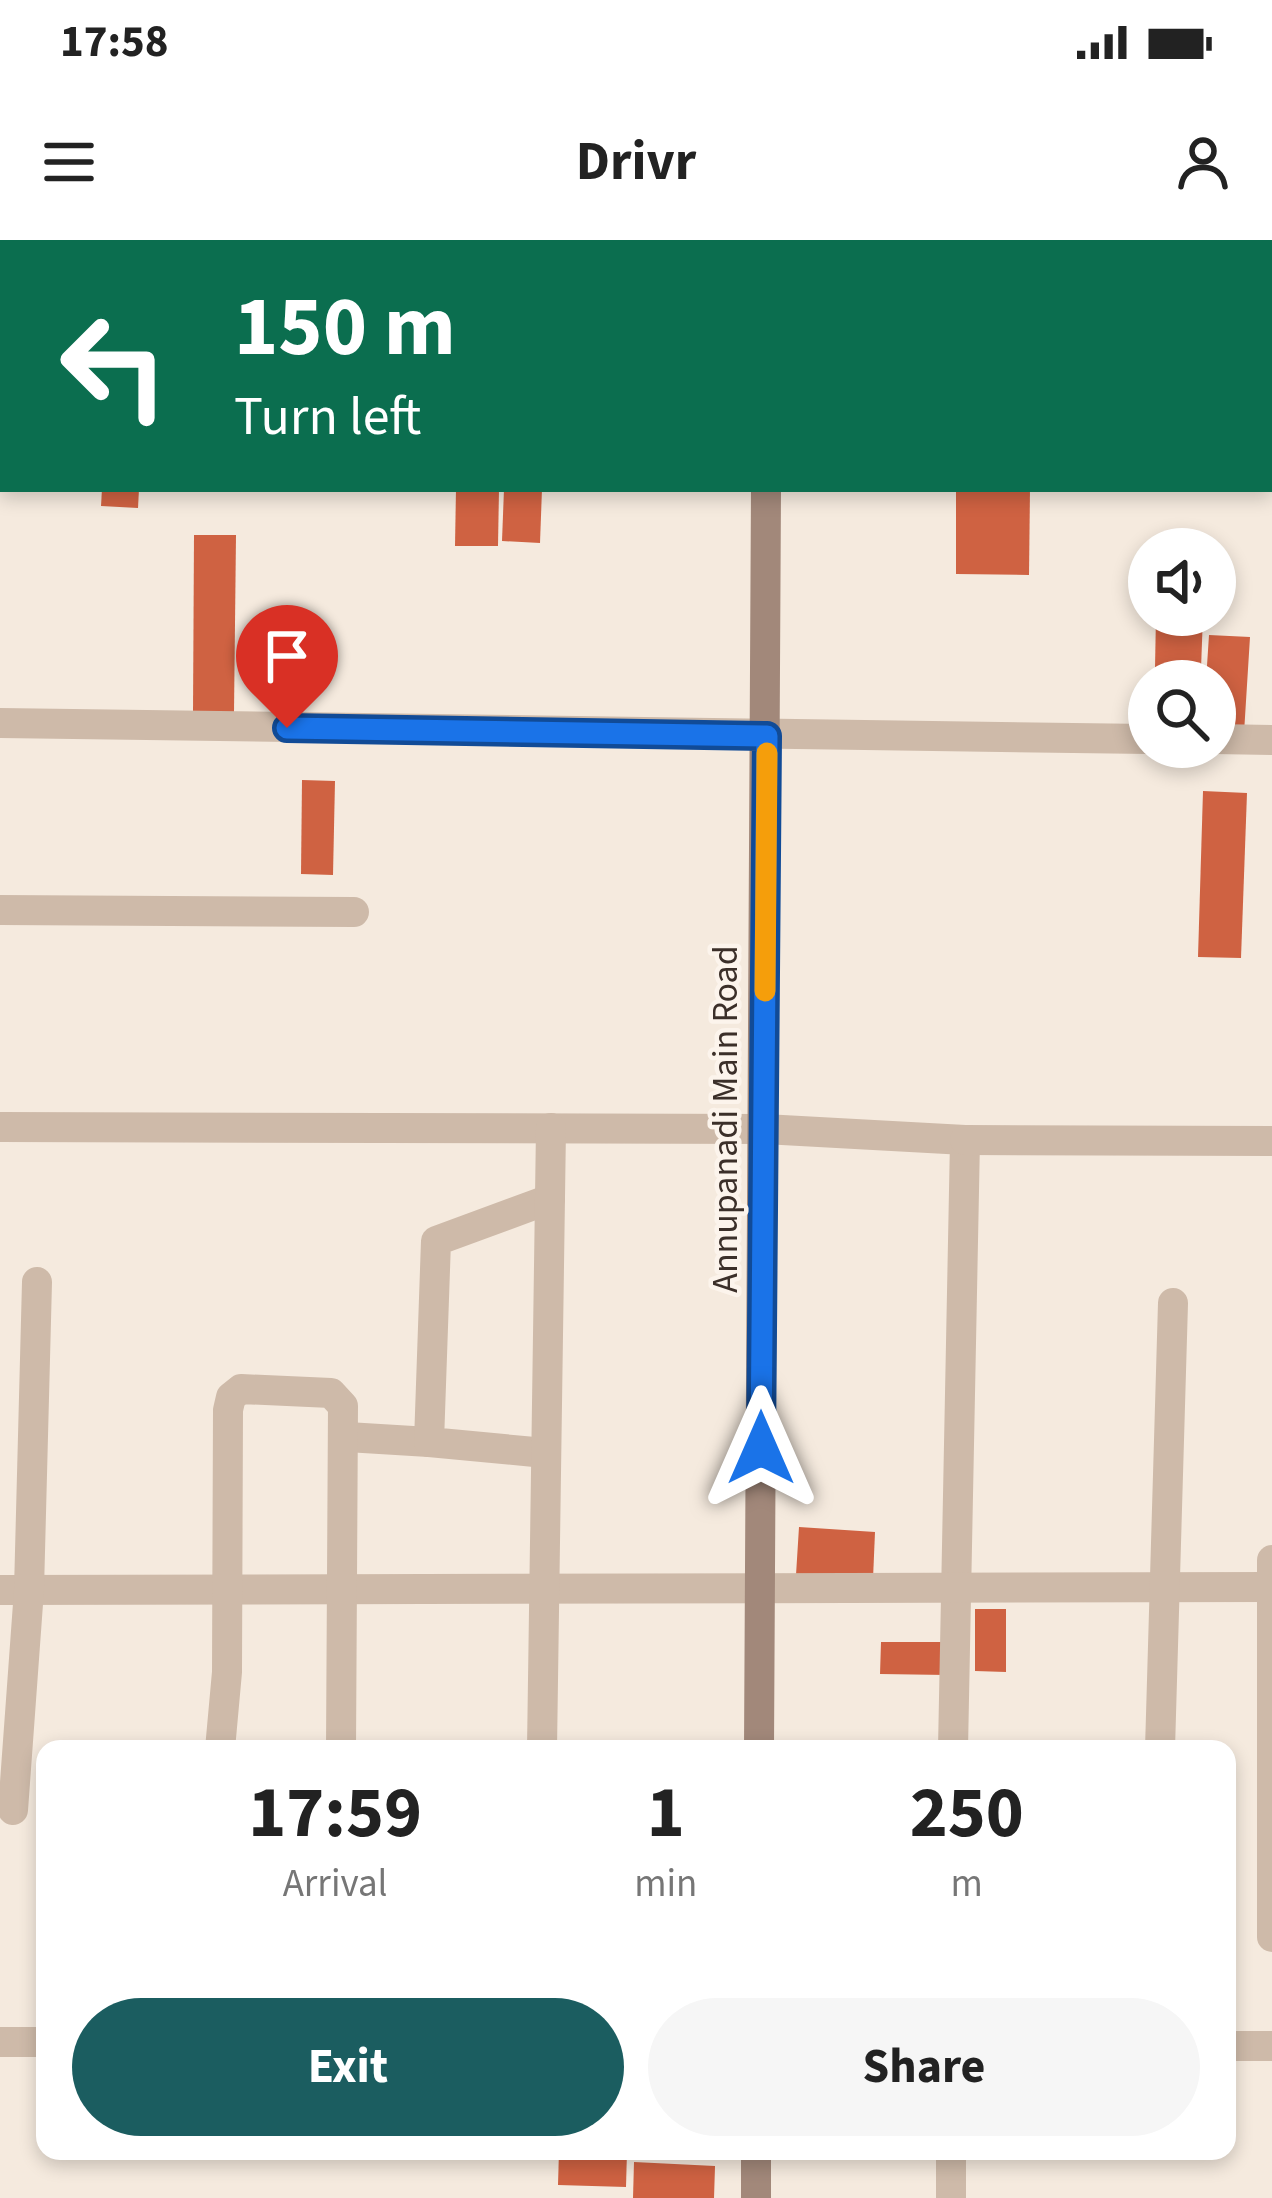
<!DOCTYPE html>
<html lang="en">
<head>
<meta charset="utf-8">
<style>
  body { margin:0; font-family:"Source Sans 3",sans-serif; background:#f6f6f6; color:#222; height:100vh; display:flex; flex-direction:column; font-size:45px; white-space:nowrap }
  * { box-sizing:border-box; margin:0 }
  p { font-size:39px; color:#767676 }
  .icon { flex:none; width:66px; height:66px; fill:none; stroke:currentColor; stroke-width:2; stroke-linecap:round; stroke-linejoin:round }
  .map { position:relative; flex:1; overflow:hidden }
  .details { position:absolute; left:36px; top:1500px; width:1200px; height:420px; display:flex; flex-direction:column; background:#fff; border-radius:24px; box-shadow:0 6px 18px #0003 }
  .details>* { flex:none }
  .banner { position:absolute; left:0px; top:0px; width:1272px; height:252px; box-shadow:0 6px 18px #0003; background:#0b6e4f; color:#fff; overflow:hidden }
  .fabs { position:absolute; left:1128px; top:288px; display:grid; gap:24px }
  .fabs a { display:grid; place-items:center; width:108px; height:108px; border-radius:50%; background:#fff; box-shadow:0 6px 18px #0003; font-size:60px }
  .pin { position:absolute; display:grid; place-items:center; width:102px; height:102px; color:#fff; margin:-123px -51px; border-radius:50% 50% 50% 0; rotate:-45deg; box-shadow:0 0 12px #0007 }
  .pin .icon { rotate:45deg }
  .me { position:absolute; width:132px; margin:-66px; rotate:0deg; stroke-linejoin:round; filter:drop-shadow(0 0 9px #0008) }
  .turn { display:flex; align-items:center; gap:42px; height:252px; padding:0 36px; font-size:54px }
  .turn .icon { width:156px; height:156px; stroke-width:2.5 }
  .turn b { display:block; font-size:84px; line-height:102px }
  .eta { display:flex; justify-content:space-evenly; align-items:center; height:204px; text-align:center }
  .eta b { font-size:72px; font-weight:700; line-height:84px }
  .cta { display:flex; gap:24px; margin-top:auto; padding:24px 36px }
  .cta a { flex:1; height:138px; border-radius:72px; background:#1b5d60; color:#fff; font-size:48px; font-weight:700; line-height:138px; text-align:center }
  .cta a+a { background:#f6f6f6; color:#222 }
  .status { display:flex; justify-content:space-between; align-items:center; height:84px; padding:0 60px; background:#fff; direction:ltr }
  .status svg { height:33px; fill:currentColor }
  header { display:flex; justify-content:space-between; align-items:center; height:156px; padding:0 36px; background:#fff; font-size:54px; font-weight:700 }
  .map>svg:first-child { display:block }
  .building { fill:#cf6242 }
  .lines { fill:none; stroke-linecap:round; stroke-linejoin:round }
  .street { stroke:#cebaa9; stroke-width:30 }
  .secondary { stroke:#a2887a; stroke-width:30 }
  .route-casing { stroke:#114b97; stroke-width:30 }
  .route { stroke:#1a73e8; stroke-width:21 }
  .slow { stroke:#f59e0b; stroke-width:21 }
  .labels { text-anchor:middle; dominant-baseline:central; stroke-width:9; stroke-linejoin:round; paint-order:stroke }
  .street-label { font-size:36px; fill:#3b2f29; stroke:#fcf4ec }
</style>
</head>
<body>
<div class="status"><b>17:58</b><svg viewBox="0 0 49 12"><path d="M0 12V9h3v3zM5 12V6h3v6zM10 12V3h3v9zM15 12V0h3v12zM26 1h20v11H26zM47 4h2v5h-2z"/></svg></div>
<header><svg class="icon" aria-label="menu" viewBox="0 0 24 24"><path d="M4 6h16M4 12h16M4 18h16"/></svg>Drivr<svg class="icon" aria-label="person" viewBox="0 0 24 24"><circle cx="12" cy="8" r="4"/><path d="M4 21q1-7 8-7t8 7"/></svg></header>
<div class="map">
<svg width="1272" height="1958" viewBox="0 0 1272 1958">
  <rect width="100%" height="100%" fill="#f5eade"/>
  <g class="building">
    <path d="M102,249H139L138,268L101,266Z"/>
    <path d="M456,249H499L498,306H455Z"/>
    <path d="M504,249H542L540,303L502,301Z"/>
    <path d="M956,249H1030L1029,335L956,334Z"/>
    <path d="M194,295H236L234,472H193Z"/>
    <path d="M1156,375H1203L1201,429L1155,428Z"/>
    <path d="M1209,395L1250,397L1244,493L1215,492V441H1206Z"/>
    <path d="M302,540L335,541L333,635L301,634Z"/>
    <path d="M1203,551L1247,553L1241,718L1198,717Z"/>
    <path d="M799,1287L875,1292L873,1339L796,1335Z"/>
    <path d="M975,1369H1006V1432L975,1431Z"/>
    <path d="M881,1402H948L947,1435L880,1434Z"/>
    <path d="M559,1911H627L626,1947L558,1945Z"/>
    <path d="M634,1922L715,1926L714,1958H633Z"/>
  </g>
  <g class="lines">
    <g class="street">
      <path d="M231,3V0"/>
      <path d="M560,3V0"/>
      <path d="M965,3V0"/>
      <path d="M0,97H3"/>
      <path d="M1269,113H1272"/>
      <path d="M0,483L1149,499"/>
      <path d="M1215,499L1272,500"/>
      <path d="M0,670L354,672"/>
      <path d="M0,887L764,889L965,900L953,1509"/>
      <path d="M965,900L1272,901"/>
      <path d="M347,1197L429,1202"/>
      <path d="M545,1213L429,1202L436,1001L550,959"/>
      <path d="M1272,1320V1697"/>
      <path d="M0,1350L1272,1347"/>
      <path d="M220,1509L227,1432L228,1170L231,1157L241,1149L331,1153L343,1166L341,1509"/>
      <path d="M542,1509L551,888"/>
      <path d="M1160,1509L1173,1063"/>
      <path d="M13,1570L29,1350L37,1042"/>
      <path d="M0,1802H45"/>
      <path d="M1227,1806H1272"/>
      <path d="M951,1958V1911"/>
    </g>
    <g class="secondary">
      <path d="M766,3V0"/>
      <path d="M759,1509L766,249"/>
      <path d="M756,1958V1911"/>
    </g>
  </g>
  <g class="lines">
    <defs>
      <path id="route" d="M287,488L767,496L761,1208"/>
    </defs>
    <use href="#route" class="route-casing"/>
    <use href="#route" class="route"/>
    <path class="slow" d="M765,751L767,513"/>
  </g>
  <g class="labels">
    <g class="street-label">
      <text transform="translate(725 879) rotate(-90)">Annupanadi Main Road</text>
    </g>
  </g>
</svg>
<div class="fabs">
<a><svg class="icon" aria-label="sound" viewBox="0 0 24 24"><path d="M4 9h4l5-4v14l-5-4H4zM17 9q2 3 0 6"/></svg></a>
<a><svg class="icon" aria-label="search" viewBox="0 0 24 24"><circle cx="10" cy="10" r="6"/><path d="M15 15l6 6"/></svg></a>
</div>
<div class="pin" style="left:287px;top:488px;background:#d93025"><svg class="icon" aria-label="arrive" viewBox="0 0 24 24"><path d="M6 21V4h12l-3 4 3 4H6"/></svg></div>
<svg class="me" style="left:761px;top:1208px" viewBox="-20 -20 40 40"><path d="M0-17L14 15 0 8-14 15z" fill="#1a73e8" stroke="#fff" stroke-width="4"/></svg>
<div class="banner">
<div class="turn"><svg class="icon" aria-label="left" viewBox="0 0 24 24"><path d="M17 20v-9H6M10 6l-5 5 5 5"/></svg><div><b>150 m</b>Turn left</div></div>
</div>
<section class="details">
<div class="eta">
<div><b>17:59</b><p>Arrival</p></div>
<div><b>1</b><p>min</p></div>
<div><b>250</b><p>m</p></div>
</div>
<div class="cta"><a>Exit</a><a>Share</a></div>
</section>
</div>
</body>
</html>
